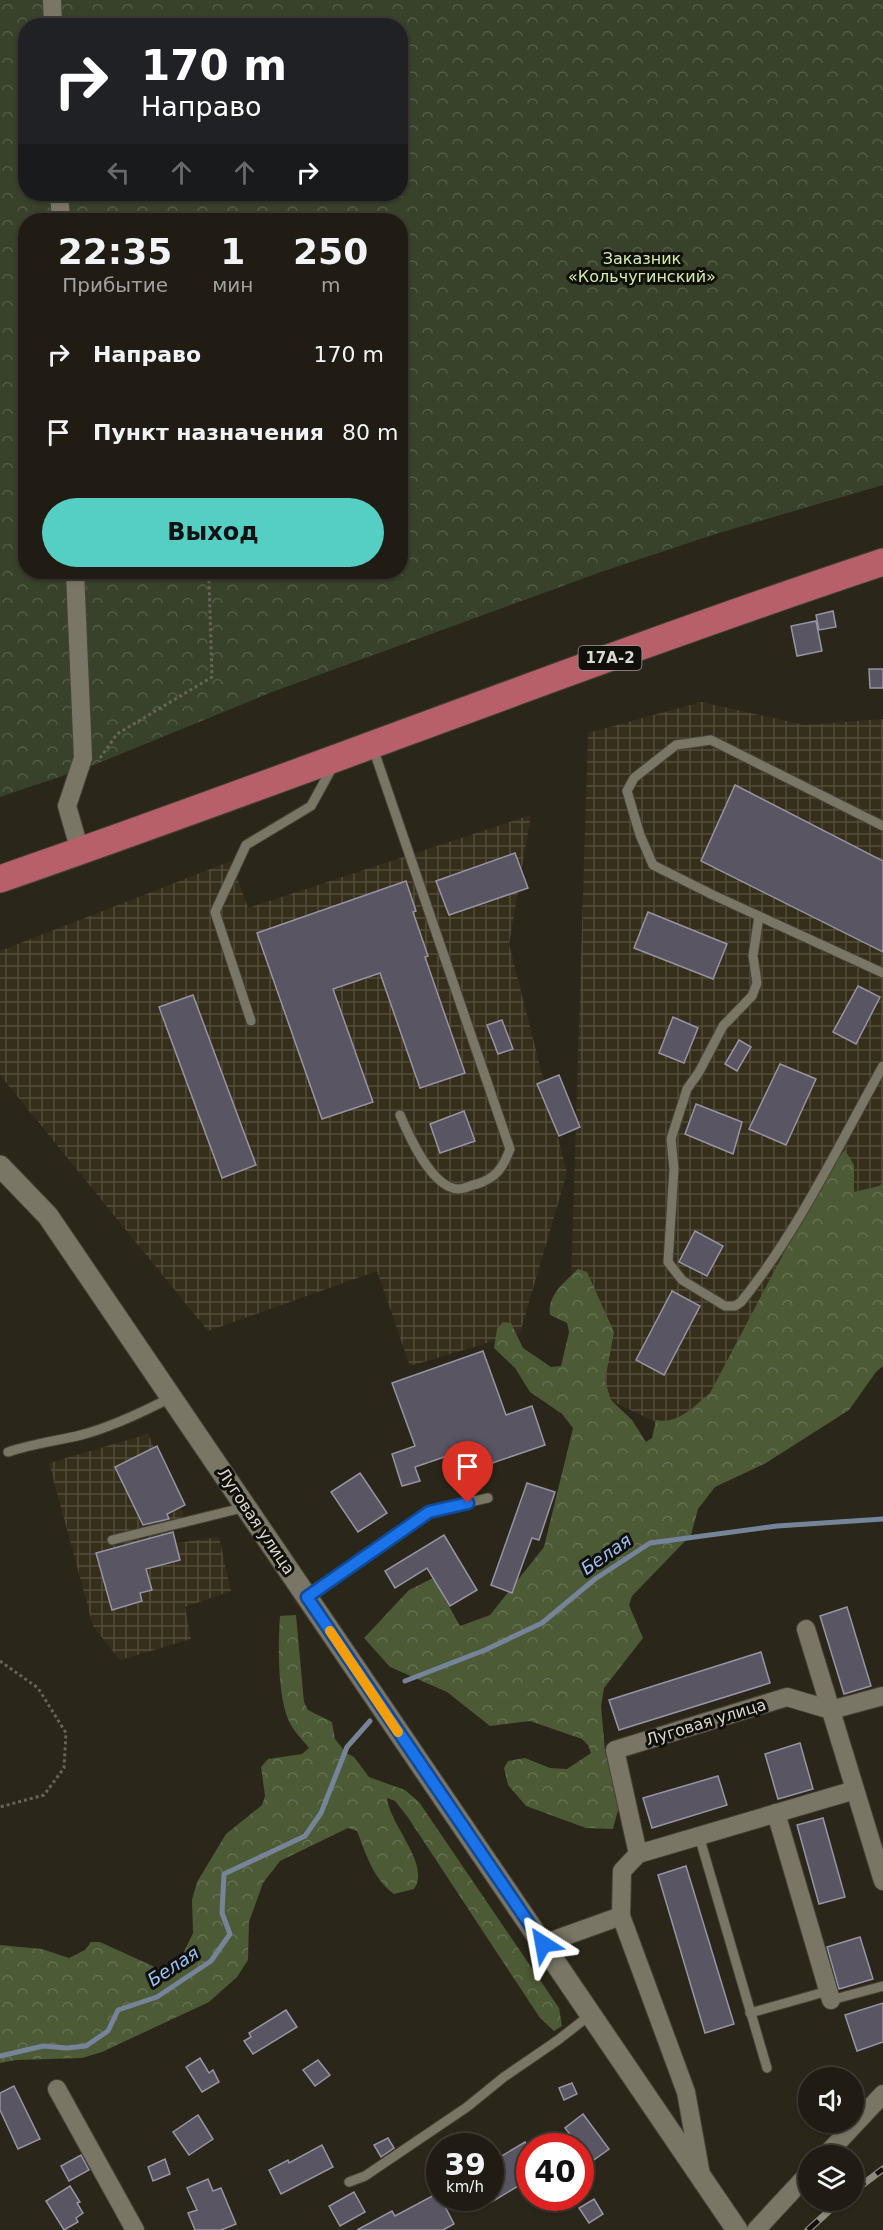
<!DOCTYPE html>
<html lang="ru">
<head>
<meta charset="utf-8">
<style>
  body { margin:0; font-family:"DejaVu Sans",sans-serif; background:#28251c; color:#f1f3f6; height:100vh; display:flex; flex-direction:column; font-size:22px; white-space:nowrap }
  * { box-sizing:border-box; margin:0 }
  p { font-size:20px; color:#a2a1a0 }
  .icon { flex:none; width:33px; height:33px; fill:none; stroke:currentColor; stroke-width:2; stroke-linecap:round; stroke-linejoin:round }
  .map { position:relative; flex:1; overflow:hidden }
  .drawer { position:absolute; left:18px; top:213px; width:390px; height:366px; display:flex; flex-direction:column; background:#201c13; border-radius:24px; box-shadow:0 2px 4px #0004,0 0 0 2px #3d3a33 }
  .drawer>* { flex:none }
  .banner { position:absolute; left:18px; top:18px; width:390px; height:183px; border-radius:24px; box-shadow:0 2px 4px #0004,0 0 0 2px #3d3a33; background:#202124; color:#fff; overflow:hidden }
  .buttons { position:absolute; left:798px; top:2067px; display:grid; gap:12px }
  .buttons a { display:grid; place-items:center; width:66px; height:66px; border-radius:50%; background:#201c13; box-shadow:0 2px 4px #0004,0 0 0 2px #3d3a33; font-size:30px }
  .speed { position:absolute; left:426px; top:2133px; display:flex; gap:12px; font-size:30px; font-weight:700; text-align:center }
  .speed>* { display:grid; place-content:center; width:78px; height:78px; border-radius:50%; background:#201c13; box-shadow:0 2px 4px #0004,0 0 0 2px #3d3a33; line-height:1 }
  .speed small { font-size:15px; font-weight:400 }
  .speed .limit { border:9px solid #d22; background:#fff; color:#111 }
  .pin { position:absolute; display:grid; place-items:center; width:51px; height:51px; color:#fff; margin:-62px -26px; border-radius:50% 50% 50% 0; rotate:-45deg; box-shadow:0 0 6px #0007 }
  .pin .icon { rotate:45deg }
  .me { position:absolute; width:66px; margin:-33px; rotate:326deg; stroke-linejoin:round; filter:drop-shadow(0 0 4px #0008) }
  .turn { display:flex; align-items:center; gap:21px; height:126px; padding:0 24px; font-size:27px }
  .turn .icon { width:78px; height:78px; stroke-width:2.5 }
  .turn b { display:block; font-size:42px; line-height:51px }
  .lanes { display:flex; align-items:center; height:57px; padding:0 24px; background:#0003; justify-content:center; gap:30px; direction:ltr }
  .lanes .off { opacity:.35 }
  .eta { display:flex; justify-content:space-evenly; align-items:center; height:102px; text-align:center }
  .eta b { font-size:36px; font-weight:800; line-height:42px }
  .primary-button { display:flex; gap:12px; margin-top:auto; padding:12px 24px }
  .primary-button a { flex:1; height:69px; border-radius:36px; background:#55cec4; color:#111; font-size:24px; font-weight:800; line-height:69px; text-align:center }
  ul { padding:0; list-style:none }
  li { display:flex; align-items:center; gap:18px; height:78px; padding:0 24px }
  li div { flex:1 }
  li b { display:block; font-size:22px }
  li em { font-style:normal }
  .map>svg:first-child { display:block }
  .industrial { fill:url(#industrial-grid) }
  .forest { fill:url(#forest-crowns) }
  .park { fill:url(#park-crowns); fill-rule:evenodd }
  .lines { fill:none; stroke-linecap:round; stroke-linejoin:round }
  .stream { stroke:#758498; stroke-width:5 }
  .building { fill:#595563; stroke:#9893a3; stroke-width:1.5 }
  .service-casing { stroke:#474339; stroke-width:11 }
  .minor-casing { stroke:#474339; stroke-width:20 }
  .tertiary-casing { stroke:#474339; stroke-width:23 }
  .primary-casing { stroke:#474339; stroke-width:29 }
  .path { stroke:#676458; stroke-width:3; stroke-dasharray:3 3; stroke-linecap:butt }
  .service { stroke:#7a7666; stroke-width:9 }
  .minor { stroke:#7a7666; stroke-width:18 }
  .tertiary { stroke:#7a7666; stroke-width:21 }
  .primary { stroke:#b8606a; stroke-width:27 }
  .rail-casing { stroke:#8d8a7f; stroke-width:7 }
  .rail { stroke:#110f09; stroke-width:4.5; stroke-dasharray:14; stroke-linecap:butt }
  .route-casing { stroke:#114b97; stroke-width:15 }
  .route { stroke:#1a73e8; stroke-width:10 }
  .slow { stroke:#f59e0b; stroke-width:10 }
  .labels { text-anchor:middle; dominant-baseline:central; stroke-width:6; stroke-linejoin:round; paint-order:stroke }
  .shield { fill:#110f09; stroke:#9e9b94; stroke-width:1.5 }
  .shield-label { font-size:15px; font-weight:bold; fill:#dad7cf }
  .park-label { font-size:16px; fill:#d2edac; stroke:#110f09 }
  .street-label { font-size:16px; fill:#dad7cf; stroke:#110f09 }
  .water-label { font-size:18px; font-style:italic; fill:#9ac0f7; stroke:#110f09 }
</style>
</head>
<body>
<div class="map">
<svg width="883" height="2230" viewBox="0 0 883 2230">
  <defs>
    <pattern id="industrial-grid" width="8" height="8" patternUnits="userSpaceOnUse" patternTransform="scale(1.5)"><rect width="8" height="8" fill="#352e1a"/><path d="M0 4h8M4 0v8" fill="none" stroke="#524c3a"/></pattern>
    <pattern id="forest-crowns" width="20" height="18" patternUnits="userSpaceOnUse" patternTransform="scale(1.5)"><rect width="20" height="18" fill="#4c5a36"/><path d="M2 6a3 3 0 1 1 6 0M12 15a3 3 0 1 1 6 0" fill="none" stroke="#657152"/></pattern>
    <pattern id="park-crowns" width="20" height="18" patternUnits="userSpaceOnUse" patternTransform="scale(1.5)"><rect width="20" height="18" fill="#38412a"/><path d="M2 6a3 3 0 1 1 6 0M12 15a3 3 0 1 1 6 0" fill="none" stroke="#545c48"/></pattern>
  </defs>
  <rect width="100%" height="100%" fill="#2a2619"/>
  <g class="industrial">
    <path d="M701,702L805,725L883,719V1221L693,1440L568,1380L588,733Z"/>
    <path d="M531,815L509,944L567,1173L520,1333L410,1366L377,1271L208,1331L0,1075V951L231,861L248,908Z"/>
    <path d="M148,1434L184,1516L165,1528L171,1544L219,1537L231,1591L185,1607L191,1639L120,1660L93,1626L49,1463Z"/>
  </g>
  <g class="forest">
    <path d="M845,1150L854,1165V1192L879,1186L883,1183V1366L876,1372L849,1410L766,1463L715,1487L698,1509L691,1535L632,1596L629,1605L643,1638L604,1688L601,1706L605,1751L620,1803L613,1829L586,1828L526,1806L508,1785L504,1768L508,1761L525,1758L550,1768L567,1769L591,1753L588,1745L582,1739L530,1721L490,1726L447,1692L390,1667L364,1638L409,1590L433,1578L460,1626L490,1615L544,1547L573,1428L562,1414L530,1392L515,1368L494,1348L497,1329L503,1322L511,1323L523,1348L551,1367L561,1366L569,1332L567,1323L550,1315C547,1295 565,1282 578,1269L587,1272L614,1332L605,1381L611,1400L632,1420L646,1442L652,1438L656,1420C678,1425 694,1406 710,1393L827,1171Z"/>
    <path d="M296,1615L304,1702L308,1710L332,1722L335,1739L346,1753L354,1757L369,1777L405,1790L419,1802L559,2008L562,2026L554,2031L540,2018L407,1816L395,1801L387,1798C390,1826 431,1864 414,1889L394,1894C373,1879 366,1854 357,1831L348,1828L280,1861L263,1883L249,1922L248,1960L237,1977L209,2002L102,2052L82,2058L16,2060L0,2063V1945L42,1949L69,1958L85,1950L91,1942H100L157,1968H166L181,1958L193,1933L192,1900L197,1882L226,1834L262,1805L265,1796L261,1767L268,1759L302,1754L309,1748C303,1740 295,1733 291,1725C277,1700 278,1644 280,1616Z"/>
  </g>
  <path class="park" d="M0,0H883V485L719,533L601,572L275,691L89,767L0,797ZM26,26H400V194H26ZM26,220H400V572H26Z"/>
  <g class="lines">
    <g class="stream">
      <path d="M405,1681L485,1650L542,1623L595,1579L650,1543L777,1526L883,1519"/>
      <path d="M0,2056L43,2046L67,2048L86,2046L108,2031L118,2010L157,1997L211,1961L230,1934L222,1913L224,1874L305,1836L321,1813L347,1747L370,1721"/>
    </g>
  </g>
  <g class="building">
    <path d="M833,611L836,627L819,630L816,615Z"/>
    <path d="M816,621L822,651L797,656L791,626Z"/>
    <path d="M869,669H883V688H870Z"/>
    <path d="M735,785L883,861V952L701,861Z"/>
    <path d="M515,853L528,888L449,915L436,881Z"/>
    <path d="M406,881L416,911L413,912L428,956L425,957L465,1073L420,1088L380,973L333,989L373,1102L322,1119L257,933Z"/>
    <path d="M648,912L727,944L713,979L634,948Z"/>
    <path d="M858,986L880,997L856,1044L833,1032Z"/>
    <path d="M193,995L256,1165L222,1178L159,1007Z"/>
    <path d="M673,1017L698,1028L684,1063L659,1053Z"/>
    <path d="M502,1020L513,1049L498,1054L487,1025Z"/>
    <path d="M739,1040L751,1047L737,1071L725,1064Z"/>
    <path d="M780,1064L816,1079L786,1145L749,1129Z"/>
    <path d="M559,1075L580,1127L559,1136L537,1084Z"/>
    <path d="M696,1104L742,1122L733,1154L685,1134Z"/>
    <path d="M464,1111L475,1141L440,1153L430,1124Z"/>
    <path d="M695,1231L723,1246L707,1276L679,1262Z"/>
    <path d="M672,1291L700,1306L664,1375L636,1360Z"/>
    <path d="M483,1351L506,1415L532,1406L545,1445L463,1473L456,1453L415,1467L420,1481L402,1486L392,1454L415,1446L392,1383Z"/>
    <path d="M157,1446L185,1505L167,1514L169,1519L143,1525L115,1467Z"/>
    <path d="M360,1473L387,1513L358,1532L331,1492Z"/>
    <path d="M527,1483L555,1492L539,1540L532,1538L512,1593L491,1585Z"/>
    <path d="M173,1532L180,1560L146,1569L152,1590L140,1593L142,1601L112,1610L96,1553Z"/>
    <path d="M444,1535L477,1590L450,1606L427,1568L395,1588L385,1571Z"/>
    <path d="M847,1607L871,1686L844,1694L820,1616Z"/>
    <path d="M761,1652L770,1683L619,1730L609,1700Z"/>
    <path d="M800,1743L813,1789L778,1799L765,1754Z"/>
    <path d="M718,1776L727,1805L652,1828L643,1798Z"/>
    <path d="M823,1818L845,1897L819,1904L797,1825Z"/>
    <path d="M686,1866L734,2024L705,2033L658,1875Z"/>
    <path d="M860,1937L873,1979L839,1989L827,1947Z"/>
    <path d="M883,2003V2042L857,2051L845,2015Z"/>
    <path d="M286,2010L297,2027L253,2054L244,2041L251,2037L249,2033Z"/>
    <path d="M200,2058L209,2073L213,2070L219,2082L202,2092L186,2067Z"/>
    <path d="M318,2060L330,2075L315,2086L303,2070Z"/>
    <path d="M572,2083L577,2094L564,2100L559,2088Z"/>
    <path d="M14,2086L40,2139L18,2149L0,2110V2093Z"/>
    <path d="M583,2114L609,2149L591,2162L565,2128Z"/>
    <path d="M198,2115L213,2139L189,2155L173,2132Z"/>
    <path d="M388,2138L394,2148L381,2157L374,2145Z"/>
    <path d="M525,2142L530,2150V2179L490,2203V2163Z"/>
    <path d="M322,2145L333,2167L281,2194L269,2170L288,2160L289,2163Z"/>
    <path d="M81,2155L89,2170L69,2181L61,2166Z"/>
    <path d="M165,2159L170,2174L153,2181L148,2167Z"/>
    <path d="M208,2179L213,2191L221,2188L236,2224L221,2230H195L188,2213L197,2210L187,2188Z"/>
    <path d="M70,2186L80,2202L77,2203L83,2213L76,2218L78,2222L64,2230L46,2201Z"/>
    <path d="M354,2192L365,2212L340,2226L329,2206Z"/>
    <path d="M438,2193L454,2224L443,2230H357L392,2211L395,2216Z"/>
    <path d="M594,2199L603,2214L589,2223L579,2208Z"/>
  </g>
  <g class="lines">
    <defs>
      <g id="service">
        <path d="M373,748L510,1149C503,1168 496,1178 477,1184C471,1185 464,1189 459,1189C432,1189 409,1136 400,1115"/>
        <path d="M883,826L711,740L676,745L634,778L627,791L640,835L653,865L713,895L883,973"/>
        <path d="M759,916L753,956L757,983L752,996L723,1026L699,1072L687,1089L671,1139L674,1169L668,1262L682,1280L725,1306H735L741,1302C799,1230 838,1146 883,1066"/>
        <path d="M251,1021L215,912L246,845L311,806L333,766"/>
        <path d="M8,1452C32,1444 56,1441 81,1435C112,1427 143,1412 172,1397"/>
        <path d="M112,1540L246,1507"/>
        <path d="M307,1597L429,1511L488,1498"/>
        <path d="M699,1836L767,2068"/>
        <path d="M831,2000L883,1986"/>
        <path d="M750,2013L828,1991"/>
        <path d="M349,2182L365,2176L467,2107L504,2077L558,2040L590,2015"/>
      </g>
      <g id="minor">
        <path d="M52,0L53,26"/>
        <path d="M59,194L61,220"/>
        <path d="M75,572L83,758L67,806L80,851"/>
        <path d="M806,1629L883,1881"/>
        <path d="M776,1813L831,2000"/>
        <path d="M638,1854L855,1790"/>
        <path d="M543,1944L621,1916"/>
        <path d="M57,2089L135,2230"/>
        <path d="M825,2156L883,2094"/>
        <path d="M701,2175L686,2092L621,1916L622,1871L638,1854L615,1750L787,1697L831,1710L883,1696"/>
        <path d="M756,2230L808,2174"/>
      </g>
      <path id="tertiary" d="M0,1166L48,1216L737,2230"/>
      <path id="primary" d="M0,879C296,777 586,661 883,562"/>
    </defs>
    <use href="#service" class="service-casing"/>
    <use href="#minor" class="minor-casing"/>
    <use href="#tertiary" class="tertiary-casing"/>
    <use href="#primary" class="primary-casing"/>
    <g class="path">
      <path d="M100,758L117,734L212,677L209,581L212,572"/>
      <path d="M0,1661L38,1688L66,1733L64,1768L44,1795L0,1807"/>
    </g>
    <use href="#service" class="service"/>
    <use href="#minor" class="minor"/>
    <use href="#tertiary" class="tertiary"/>
    <use href="#primary" class="primary"/>
    <defs>
      <g id="rail">
        <path d="M854,2191L883,2169"/>
        <path d="M808,2230L841,2200"/>
      </g>
    </defs>
    <use href="#rail" class="rail-casing"/>
    <use href="#rail" class="rail"/>
  </g>
  <g class="lines">
    <defs>
      <path id="route" d="M468,1503L429,1512L307,1597L543,1944"/>
    </defs>
    <use href="#route" class="route-casing"/>
    <use href="#route" class="route"/>
    <path class="slow" d="M330,1631L398,1732"/>
  </g>
  <g class="labels">
    <rect class="shield" x="578.5" y="646" width="63" height="24" rx="4.5"/>
    <g class="shield-label">
      <text x="610" y="658">17А-2</text>
    </g>
    <g class="park-label">
      <text x="642" y="258">Заказник<tspan x="642" dy="18">«Кольчугинский»</tspan></text>
    </g>
    <g class="street-label">
      <text transform="translate(256 1521) rotate(56)">Луговая улица</text>
      <text transform="translate(706 1722) rotate(-17)">Луговая улица</text>
    </g>
    <g class="water-label">
      <text transform="translate(606 1554) rotate(-35)">Белая</text>
      <text transform="translate(173 1966) rotate(-33)">Белая</text>
    </g>
  </g>
</svg>
<div class="buttons">
<a><svg class="icon" aria-label="sound" viewBox="0 0 24 24"><path d="M4 9h4l5-4v14l-5-4H4zM17 9q2 3 0 6"/></svg></a>
<a><svg class="icon" aria-label="layers" viewBox="0 0 24 24"><path d="M12 4l9 5-9 5-9-5zM3 14l9 5 9-5"/></svg></a>
</div>
<div class="speed"><div>39<small>km/h</small></div><div class="limit">40</div></div>
<div class="pin" style="left:468px;top:1503px;background:#d93025"><svg class="icon" aria-label="arrive" viewBox="0 0 24 24"><path d="M6 21V4h12l-3 4 3 4H6"/></svg></div>
<svg class="me" style="left:543px;top:1944px" viewBox="-20 -20 40 40"><path d="M0-17L14 15 0 8-14 15z" fill="#1a73e8" stroke="#fff" stroke-width="4"/></svg>
<div class="banner">
<div class="turn"><svg class="icon" aria-label="right" viewBox="0 0 24 24"><path d="M7 20v-9h11M14 6l5 5-5 5"/></svg><div><b>170 m</b>Направо</div></div>
<div class="lanes"><svg class="icon off" aria-label="left" viewBox="0 0 24 24"><path d="M17 20v-9H6M10 6l-5 5 5 5"/></svg><svg class="icon off" aria-label="ahead" viewBox="0 0 24 24"><path d="M12 20V5M6 11l6-6 6 6"/></svg><svg class="icon off" aria-label="ahead" viewBox="0 0 24 24"><path d="M12 20V5M6 11l6-6 6 6"/></svg><svg class="icon" aria-label="right" viewBox="0 0 24 24"><path d="M7 20v-9h11M14 6l5 5-5 5"/></svg></div>
</div>
<section class="drawer">
<div class="eta">
<div><b>22:35</b><p>Прибытие</p></div>
<div><b>1</b><p>мин</p></div>
<div><b>250</b><p>m</p></div>
</div>
<ul>
<li><svg class="icon" aria-label="right" viewBox="0 0 24 24"><path d="M7 20v-9h11M14 6l5 5-5 5"/></svg><div><b>Направо</b></div><em>170 m</em></li>
<li><svg class="icon" aria-label="arrive" viewBox="0 0 24 24"><path d="M6 21V4h12l-3 4 3 4H6"/></svg><div><b>Пункт назначения</b></div><em>80 m</em></li>
</ul>
<div class="primary-button"><a>Выход</a></div>
</section>
</div>
</body>
</html>
